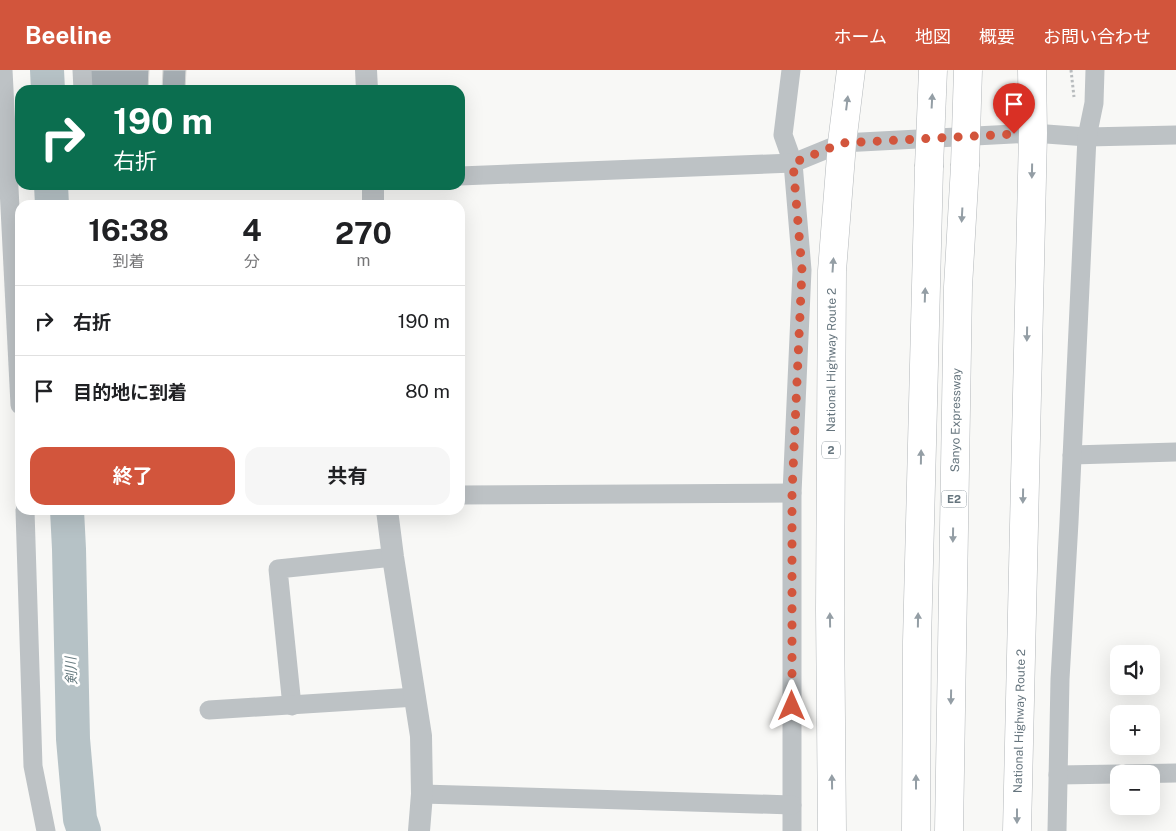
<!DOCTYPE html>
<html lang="ja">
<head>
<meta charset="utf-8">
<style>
  body { margin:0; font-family:"Public Sans","Noto Sans JP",sans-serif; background:#f6f6f6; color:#202124; height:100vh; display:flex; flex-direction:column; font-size:19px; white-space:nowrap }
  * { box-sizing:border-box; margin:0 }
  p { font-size:16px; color:#757577 }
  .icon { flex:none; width:28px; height:28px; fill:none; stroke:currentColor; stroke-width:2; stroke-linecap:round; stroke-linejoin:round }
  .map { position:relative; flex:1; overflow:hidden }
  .drawer { position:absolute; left:15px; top:130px; width:450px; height:315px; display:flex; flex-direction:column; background:#fff; border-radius:15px; box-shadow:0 5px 20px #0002 }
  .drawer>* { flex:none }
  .top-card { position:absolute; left:15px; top:15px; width:450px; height:105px; border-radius:15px; box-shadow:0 5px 20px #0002; background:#0b6e4f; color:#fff; overflow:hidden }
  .tools { position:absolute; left:1110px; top:575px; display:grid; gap:10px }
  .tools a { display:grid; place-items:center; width:50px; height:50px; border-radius:10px; background:#fff; box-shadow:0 5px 20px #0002; font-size:25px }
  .pin { position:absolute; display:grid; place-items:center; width:42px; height:42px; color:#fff; margin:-51px -21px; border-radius:50% 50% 50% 0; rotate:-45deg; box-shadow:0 0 5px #0007 }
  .pin .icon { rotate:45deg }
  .me { position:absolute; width:55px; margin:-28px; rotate:0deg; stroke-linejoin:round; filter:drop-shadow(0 0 4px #0008) }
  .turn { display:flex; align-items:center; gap:18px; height:105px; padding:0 15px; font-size:22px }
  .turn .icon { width:65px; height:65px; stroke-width:2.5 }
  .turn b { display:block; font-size:35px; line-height:42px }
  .eta { display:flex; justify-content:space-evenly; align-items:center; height:85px; text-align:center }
  .eta b { font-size:30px; font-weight:700; line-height:35px }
  .cta { display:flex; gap:10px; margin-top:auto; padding:10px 15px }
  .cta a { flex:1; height:58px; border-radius:15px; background:#d2553c; color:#fff; font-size:20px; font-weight:700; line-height:58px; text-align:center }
  .cta a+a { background:#f6f6f6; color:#202124 }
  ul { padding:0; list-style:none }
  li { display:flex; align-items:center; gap:15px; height:70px; padding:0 15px; border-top:1px solid #e0e0e0 }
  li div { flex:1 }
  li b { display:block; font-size:19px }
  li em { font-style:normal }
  header { display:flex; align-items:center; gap:30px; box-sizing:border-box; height:70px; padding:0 25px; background:#d2553c; color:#fff }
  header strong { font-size:24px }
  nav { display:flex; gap:28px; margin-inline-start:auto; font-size:18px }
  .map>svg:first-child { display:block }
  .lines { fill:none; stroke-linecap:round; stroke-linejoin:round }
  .river { stroke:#b6c2c6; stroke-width:34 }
  .building { fill:#a5adb2; stroke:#dadad8 }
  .trunk-casing { stroke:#b3b7ba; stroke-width:29 }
  .motorway-casing { stroke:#b3b7ba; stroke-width:29 }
  .path { stroke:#b8bcbe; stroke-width:3; stroke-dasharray:2.5 2.5; stroke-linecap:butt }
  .minor { stroke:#bdc2c5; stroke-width:19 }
  .tertiary { stroke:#bdc2c5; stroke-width:22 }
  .trunk { stroke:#fff; stroke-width:28 }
  .motorway { stroke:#fff; stroke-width:28 }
  .motorway-bridge-casing { stroke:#b3b7ba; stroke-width:29; stroke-linecap:butt }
  .motorway-bridge { stroke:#fff; stroke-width:28 }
  .oneway { fill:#949ea5 }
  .route { stroke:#d2553c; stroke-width:9; stroke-dasharray:0 16.2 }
  .labels { text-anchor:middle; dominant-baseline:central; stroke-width:5; stroke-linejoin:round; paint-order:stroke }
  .shield { fill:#fff; stroke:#949ea5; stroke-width:1 }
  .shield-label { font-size:11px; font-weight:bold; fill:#66757e }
  .street-label { font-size:12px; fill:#66757e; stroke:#fff }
  .water-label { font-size:14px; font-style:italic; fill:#667a7f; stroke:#fff }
</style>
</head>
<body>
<header>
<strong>Beeline</strong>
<nav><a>ホーム</a><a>地図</a><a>概要</a><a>お問い合わせ</a></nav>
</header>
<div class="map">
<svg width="1176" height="761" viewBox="0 0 1176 761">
  <rect width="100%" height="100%" fill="#f8f8f6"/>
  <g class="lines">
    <g class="river">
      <path d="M47,0L48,20"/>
      <path d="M51,115L52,135"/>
      <path d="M67,440L69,479L73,669L80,749L84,761"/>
    </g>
  </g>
  <g class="building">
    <path d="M90,0H149L148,20H89Z"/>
    <path d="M163,0H186L185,20H162Z"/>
  </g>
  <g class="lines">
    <defs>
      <g id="trunk">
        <path id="s1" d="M832,761L830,540L832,201L842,73L851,0"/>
        <path id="s2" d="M1017,761L1033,63L1032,0"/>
      </g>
      <g id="motorway">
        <path d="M916,761L917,572L929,97"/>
        <path id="s3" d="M949,761L958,217L965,96"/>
      </g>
    </defs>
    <use href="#trunk" class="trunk-casing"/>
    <use href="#motorway" class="motorway-casing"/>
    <path class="path" d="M1071,0L1074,27"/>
    <g class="minor">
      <path d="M3,0L20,335"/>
      <path d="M82,0L83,20"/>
      <path d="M791,0L783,65L793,93L802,200L792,423V761"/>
      <path d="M460,106L793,93L842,73L1033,63L1087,67L1176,65"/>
      <path d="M1072,385L1176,382"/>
      <path d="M460,425L792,423"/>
      <path d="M25,440L33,696L46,761"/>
      <path d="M292,636L278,499L393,487"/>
      <path d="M209,640L416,627"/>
      <path d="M1126,704L1176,703"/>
      <path d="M1058,705L1119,704"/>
      <path d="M422,724L792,735"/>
      <path d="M1057,761L1060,609L1069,452L1087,67L1094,33L1095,0"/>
    </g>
    <g class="tertiary">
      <path d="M366,0L367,20"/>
      <path d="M373,115V135"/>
      <path d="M387,440L393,487L421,666L422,724L419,761"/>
    </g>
    <use href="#trunk" class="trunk"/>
    <use href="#motorway" class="motorway"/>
    <defs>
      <g id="motorway-bridge">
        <path d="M965,96L968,0"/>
        <path d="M929,97L933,0"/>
      </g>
    </defs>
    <use href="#motorway-bridge" class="motorway-bridge-casing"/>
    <use href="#motorway-bridge" class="motorway-bridge"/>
  </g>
  <defs><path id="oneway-solid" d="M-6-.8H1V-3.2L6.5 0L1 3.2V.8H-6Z" transform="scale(1.25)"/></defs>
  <g class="oneway">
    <use href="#oneway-solid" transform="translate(932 31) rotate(-87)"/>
    <use href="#oneway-solid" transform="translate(847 33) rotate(-83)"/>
    <use href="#oneway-solid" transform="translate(1032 101) rotate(91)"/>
    <use href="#oneway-solid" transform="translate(962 145) rotate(93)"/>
    <use href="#oneway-solid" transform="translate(833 195) rotate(-86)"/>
    <use href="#oneway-solid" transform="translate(925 225) rotate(-88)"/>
    <use href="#oneway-solid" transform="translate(1027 264) rotate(91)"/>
    <use href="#oneway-solid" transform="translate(921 387) rotate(-89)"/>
    <use href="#oneway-solid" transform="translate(1023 426) rotate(91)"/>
    <use href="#oneway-solid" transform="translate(953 465) rotate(91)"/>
    <use href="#oneway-solid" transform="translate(830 550) rotate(-91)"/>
    <use href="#oneway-solid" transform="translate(918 550) rotate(-89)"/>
    <use href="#oneway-solid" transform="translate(951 627) rotate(91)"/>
    <use href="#oneway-solid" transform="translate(832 712) rotate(-91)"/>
    <use href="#oneway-solid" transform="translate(916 712) rotate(-90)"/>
    <use href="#oneway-solid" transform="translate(1017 746) rotate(90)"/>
  </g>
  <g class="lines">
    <path class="route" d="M792,636V423L802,200L793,93L842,73L1014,64"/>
  </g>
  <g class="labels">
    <g class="shield">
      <rect x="822" y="371.5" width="18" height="17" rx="4"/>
      <rect x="941.5" y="420.5" width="25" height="17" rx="4"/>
    </g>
    <g class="shield-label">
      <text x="831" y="380">2</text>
      <text x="954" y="429">E2</text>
    </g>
    <g class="street-label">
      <text stroke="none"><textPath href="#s1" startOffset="471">National Highway Route 2</textPath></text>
      <text stroke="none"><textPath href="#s3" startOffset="411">Sanyo Expressway</textPath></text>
      <text stroke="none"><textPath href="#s2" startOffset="110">National Highway Route 2</textPath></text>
    </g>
    <g class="water-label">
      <text transform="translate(71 601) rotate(-92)">剣川</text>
    </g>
  </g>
</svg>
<div class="tools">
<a><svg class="icon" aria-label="sound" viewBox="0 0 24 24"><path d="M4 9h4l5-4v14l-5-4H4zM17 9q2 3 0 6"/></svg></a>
<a>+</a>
<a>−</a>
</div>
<div class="pin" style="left:1014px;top:64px;background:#d93025"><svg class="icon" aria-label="arrive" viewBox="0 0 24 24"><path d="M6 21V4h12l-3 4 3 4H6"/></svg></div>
<svg class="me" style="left:792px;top:636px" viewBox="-20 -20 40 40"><path d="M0-17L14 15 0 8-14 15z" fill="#d2553c" stroke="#fff" stroke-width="4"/></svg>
<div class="top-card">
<div class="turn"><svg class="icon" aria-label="right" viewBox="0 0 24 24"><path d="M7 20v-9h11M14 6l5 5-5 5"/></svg><div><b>190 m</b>右折</div></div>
</div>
<section class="drawer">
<div class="eta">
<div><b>16:38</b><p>到着</p></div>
<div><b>4</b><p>分</p></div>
<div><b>270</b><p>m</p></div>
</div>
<ul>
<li><svg class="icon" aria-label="right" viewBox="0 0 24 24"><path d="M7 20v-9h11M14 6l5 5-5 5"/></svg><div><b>右折</b></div><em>190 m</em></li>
<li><svg class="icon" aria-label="arrive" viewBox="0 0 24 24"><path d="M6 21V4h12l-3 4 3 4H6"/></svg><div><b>目的地に到着</b></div><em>80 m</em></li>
</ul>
<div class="cta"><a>終了</a><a>共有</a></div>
</section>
</div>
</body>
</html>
